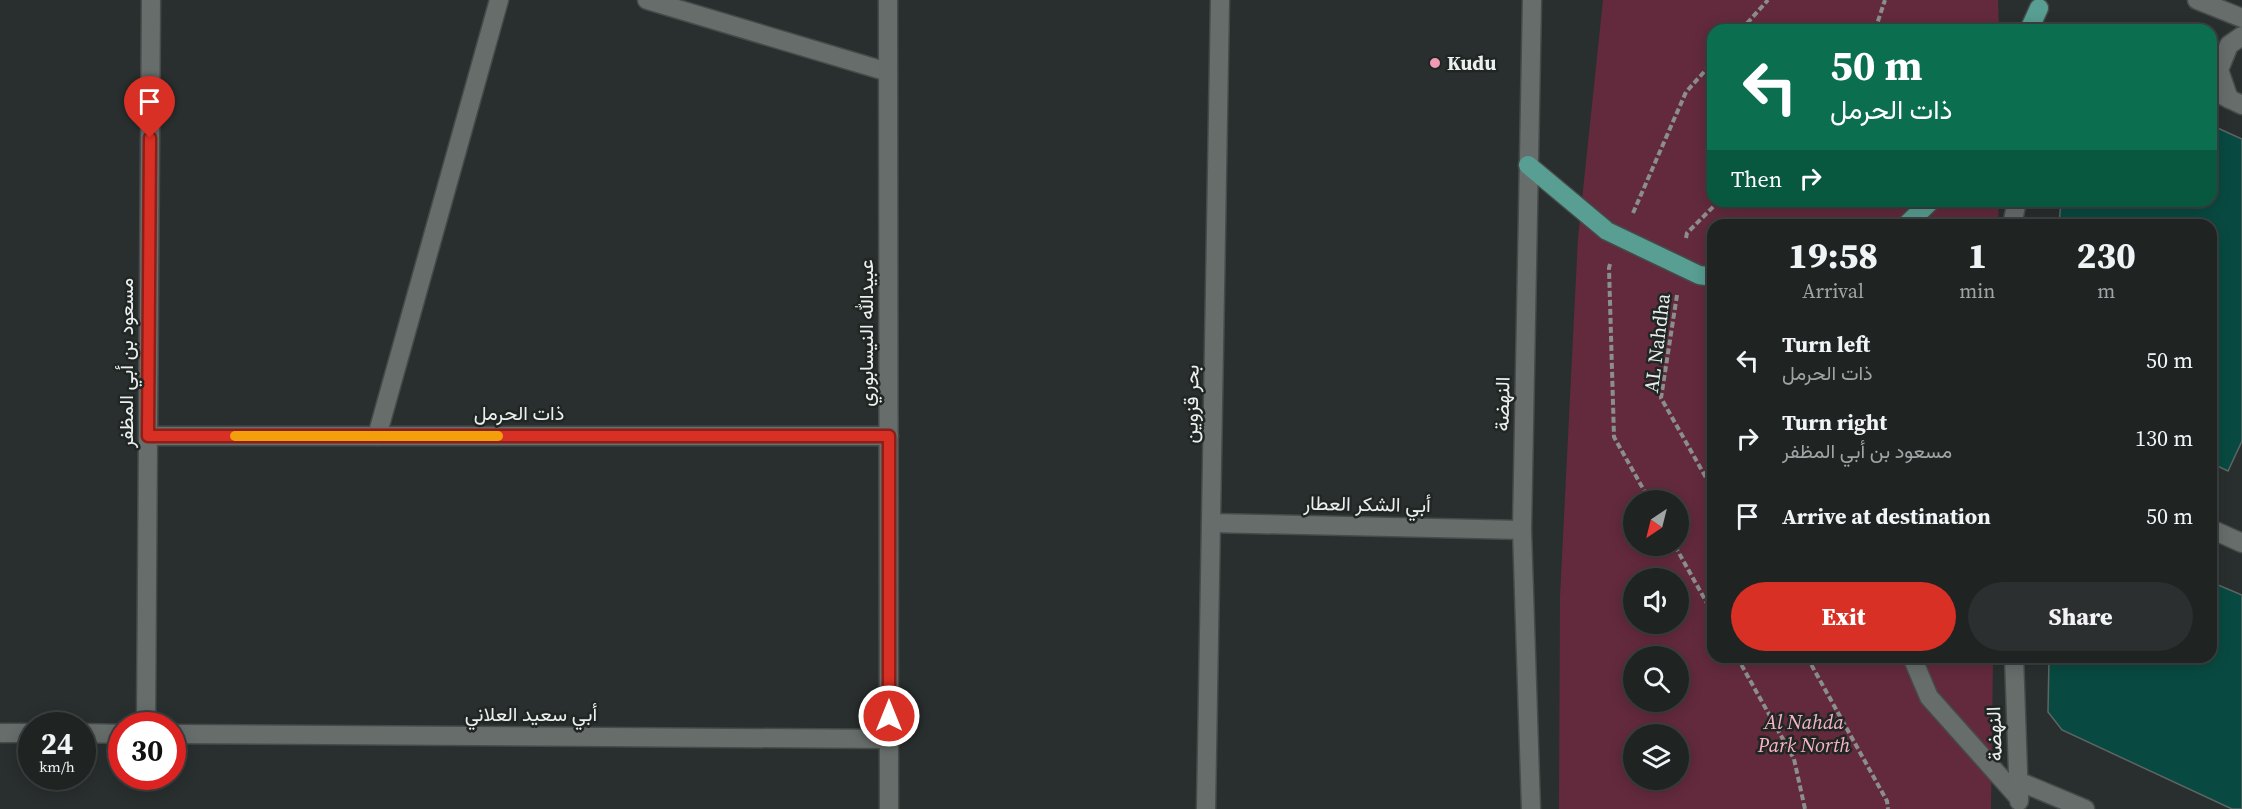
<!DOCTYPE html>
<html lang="en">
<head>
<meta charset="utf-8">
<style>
  body { margin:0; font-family:"Source Serif 4",Vazirmatn,serif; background:#2c2f2f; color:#f1f3f6; height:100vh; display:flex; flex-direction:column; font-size:22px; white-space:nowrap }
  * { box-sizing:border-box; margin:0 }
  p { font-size:20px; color:#a1a4a5 }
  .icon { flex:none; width:33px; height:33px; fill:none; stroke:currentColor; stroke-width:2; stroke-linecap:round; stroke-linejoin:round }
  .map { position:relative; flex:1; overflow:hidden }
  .panel { position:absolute; left:1707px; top:219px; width:510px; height:444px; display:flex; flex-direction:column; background:#1f2322; border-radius:18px; box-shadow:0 3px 15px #0003,0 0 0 2px #3c4040 }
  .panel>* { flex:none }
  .guide { position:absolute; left:1707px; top:24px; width:510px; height:183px; border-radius:18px; box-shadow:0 3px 15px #0003,0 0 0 2px #3c4040; background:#0b6e4f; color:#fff; overflow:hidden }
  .needle { width:39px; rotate:215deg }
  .controls { position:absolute; left:1623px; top:490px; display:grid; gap:12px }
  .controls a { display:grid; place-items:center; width:66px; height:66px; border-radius:50%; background:#1f2322; box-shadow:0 3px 15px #0003,0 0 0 2px #3c4040; font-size:30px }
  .speed { position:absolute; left:18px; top:712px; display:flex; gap:12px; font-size:30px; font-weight:700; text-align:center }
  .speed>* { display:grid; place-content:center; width:78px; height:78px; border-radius:50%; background:#1f2322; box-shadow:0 3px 15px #0003,0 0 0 2px #3c4040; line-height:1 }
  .speed small { font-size:15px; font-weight:400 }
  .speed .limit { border:9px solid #d22; background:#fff; color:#111 }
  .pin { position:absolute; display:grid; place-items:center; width:51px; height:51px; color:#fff; margin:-62px -26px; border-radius:50% 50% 50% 0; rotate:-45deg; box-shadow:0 0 6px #0007 }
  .pin .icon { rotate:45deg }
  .me { position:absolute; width:66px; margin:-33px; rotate:0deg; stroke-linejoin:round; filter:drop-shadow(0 0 4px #0008) }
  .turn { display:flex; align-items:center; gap:21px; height:126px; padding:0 24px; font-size:27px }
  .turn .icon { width:78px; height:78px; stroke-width:2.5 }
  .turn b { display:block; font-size:42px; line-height:51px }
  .then { display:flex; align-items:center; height:57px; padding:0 24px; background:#0003; gap:12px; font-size:22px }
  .eta { display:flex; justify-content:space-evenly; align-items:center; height:102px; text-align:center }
  .eta b { font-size:36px; font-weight:800; line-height:42px }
  .cta { display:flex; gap:12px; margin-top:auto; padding:12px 24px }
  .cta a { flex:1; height:69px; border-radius:36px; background:#d93025; color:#fff; font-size:24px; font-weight:800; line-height:69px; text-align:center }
  .cta a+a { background:#2c2f2f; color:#f1f3f6 }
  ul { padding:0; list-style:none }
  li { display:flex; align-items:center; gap:18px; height:78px; padding:0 24px }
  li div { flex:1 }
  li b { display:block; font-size:22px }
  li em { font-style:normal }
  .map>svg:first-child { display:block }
  .green { fill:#632a3d; fill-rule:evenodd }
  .building { fill:#084a41; stroke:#5e6563; stroke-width:1.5 }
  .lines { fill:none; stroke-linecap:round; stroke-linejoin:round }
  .minor-casing { stroke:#464b4a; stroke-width:21 }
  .major-casing { stroke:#464b4a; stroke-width:21 }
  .path { stroke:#8a8f8e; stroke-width:4; stroke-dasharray:6 3; stroke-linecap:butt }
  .minor { stroke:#666d6b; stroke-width:18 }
  .major { stroke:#589e92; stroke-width:18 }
  .major-bridge-casing { stroke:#464b4a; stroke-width:21; stroke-linecap:butt }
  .major-bridge { stroke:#589e92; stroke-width:18 }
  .route-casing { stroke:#8d1f18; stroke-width:15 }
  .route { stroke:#d93025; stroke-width:10 }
  .slow { stroke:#f59e0b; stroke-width:10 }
  .poi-dot { fill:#f19ab3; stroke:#202624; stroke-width:2 }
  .labels { text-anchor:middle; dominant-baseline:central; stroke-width:5; stroke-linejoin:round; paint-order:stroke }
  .poi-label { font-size:20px; font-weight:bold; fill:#ebefee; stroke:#202624; text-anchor:start }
  .street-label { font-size:20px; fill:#ebefee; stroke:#202624 }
  .park-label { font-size:20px; font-style:italic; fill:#f8b4c6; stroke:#202624 }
</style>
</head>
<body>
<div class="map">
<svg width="2242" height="809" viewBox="0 0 2242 809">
  <rect width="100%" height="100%" fill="#292f2e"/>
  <path class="green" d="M1603,0H1998L1999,30H1713V201H1999L1998,225H1713V657H1993L1991,809H1559L1560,597L1578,238ZM1634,501H1678V546H1634ZM1634,579H1678V624H1634ZM1634,657H1678V702H1634ZM1634,735H1678V780H1634Z"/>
  <g class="building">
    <path d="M2211,125L2242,139V441L2228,471L2211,463V225H2059L2061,201H2211Z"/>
    <path d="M2211,582L2242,595V809H2232L2062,730L2048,712L2049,657H2211Z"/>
  </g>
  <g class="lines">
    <defs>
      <g id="minor">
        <path d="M647,0L888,72"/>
        <path d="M888,0L889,809"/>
        <path d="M2197,0L2242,18"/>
        <path d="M2211,90L2242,105"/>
        <path d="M2229,99L2219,70L2229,45L2242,36"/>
        <path d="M2012,225L2017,201"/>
        <path d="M148,436H889"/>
        <path d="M377,436L499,0"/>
        <path d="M1211,523L1522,530"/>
        <path d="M2211,529L2242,543"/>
        <path d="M1912,657L1929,697L2019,798"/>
        <path d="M2014,657L2019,801"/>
        <path d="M146,726L151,0"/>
        <path d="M0,733H32"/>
        <path d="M82,733L122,734"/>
        <path d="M172,734L889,739"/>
        <path d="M2018,781L2085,809"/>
        <path d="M1206,809L1220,0"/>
        <path d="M1531,809L1522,530L1532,0"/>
      </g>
      <g id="major">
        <path d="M2029,30L2039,8"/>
        <path d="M1528,165L1607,231"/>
        <path d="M1906,225L1931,201"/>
      </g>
    </defs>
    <use href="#minor" class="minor-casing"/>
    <use href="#major" class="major-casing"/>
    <g class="path">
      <path d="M1741,30L1768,0"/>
      <path d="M1875,30L1885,0"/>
      <path d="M1633,213L1686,92L1713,62"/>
      <path d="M1686,238L1687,233L1719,201"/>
      <path d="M1610,264L1609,268L1614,437L1650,501"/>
      <path d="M1677,295L1661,398L1713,490"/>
      <path d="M1675,546L1713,614"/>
      <path d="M1737,657L1794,759L1805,809"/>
      <path d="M1807,657L1887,801L1888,809"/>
    </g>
    <use href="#minor" class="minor"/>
    <use href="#major" class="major"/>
    <defs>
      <path id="major-bridge" d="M1607,231L1699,275L1713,277"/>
    </defs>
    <use href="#major-bridge" class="major-bridge-casing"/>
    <use href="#major-bridge" class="major-bridge"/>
  </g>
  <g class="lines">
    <defs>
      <path id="route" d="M150,138L148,436H889V716"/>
    </defs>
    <use href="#route" class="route-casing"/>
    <use href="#route" class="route"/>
    <path class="slow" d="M235,436H498"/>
  </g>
  <circle class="poi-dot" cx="1435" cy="63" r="6"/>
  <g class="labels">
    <g class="poi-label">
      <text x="1447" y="63">Kudu</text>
    </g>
    <g class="street-label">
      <text transform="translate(866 333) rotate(-90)">عبيدالله النيسابوري</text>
      <text transform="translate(1657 343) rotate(-83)">AL Nahdha</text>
      <text transform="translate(126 363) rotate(-90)">مسعود بن أبي المظفر</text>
      <text transform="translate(1191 404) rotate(-89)">بحر قزوين</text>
      <text transform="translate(1502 404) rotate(-89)">النهضة</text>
      <text x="519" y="413">ذات الحرمل</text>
      <text transform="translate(1367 504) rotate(1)">أبي الشكر العطار</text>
      <text x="531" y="714">أبي سعيد العلاني</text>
      <text transform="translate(1994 734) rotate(-92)">النهضة</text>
    </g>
    <g class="park-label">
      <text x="1804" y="722">Al Nahda<tspan x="1804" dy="23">Park North</tspan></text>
    </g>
  </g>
</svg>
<div class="controls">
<a><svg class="needle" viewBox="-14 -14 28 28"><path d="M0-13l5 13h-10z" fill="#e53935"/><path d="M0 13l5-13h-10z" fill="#a1a4a5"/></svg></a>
<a><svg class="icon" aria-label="sound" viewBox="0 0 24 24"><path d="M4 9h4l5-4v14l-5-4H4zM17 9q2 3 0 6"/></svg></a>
<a><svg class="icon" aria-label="search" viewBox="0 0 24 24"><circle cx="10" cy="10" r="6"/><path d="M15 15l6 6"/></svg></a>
<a><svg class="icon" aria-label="layers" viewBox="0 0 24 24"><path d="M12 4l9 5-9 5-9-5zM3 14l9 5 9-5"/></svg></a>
</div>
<div class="speed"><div>24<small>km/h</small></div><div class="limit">30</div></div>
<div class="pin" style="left:150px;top:138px;background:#d93025"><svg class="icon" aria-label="arrive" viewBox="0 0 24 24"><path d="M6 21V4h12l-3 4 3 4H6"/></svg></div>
<svg class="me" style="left:889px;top:716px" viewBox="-20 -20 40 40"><circle r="17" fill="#d93025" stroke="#fff" stroke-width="3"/><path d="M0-11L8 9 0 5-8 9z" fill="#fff"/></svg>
<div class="guide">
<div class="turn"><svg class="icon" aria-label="left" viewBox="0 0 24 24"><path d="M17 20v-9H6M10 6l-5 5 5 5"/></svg><div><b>50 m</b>ذات الحرمل</div></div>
<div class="then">Then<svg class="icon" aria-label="right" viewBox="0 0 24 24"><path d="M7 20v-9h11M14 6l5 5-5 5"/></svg></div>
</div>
<section class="panel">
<div class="eta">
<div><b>19:58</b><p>Arrival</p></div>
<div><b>1</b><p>min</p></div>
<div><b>230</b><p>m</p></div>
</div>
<ul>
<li><svg class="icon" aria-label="left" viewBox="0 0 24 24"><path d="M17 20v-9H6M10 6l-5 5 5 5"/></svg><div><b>Turn left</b><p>ذات الحرمل</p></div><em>50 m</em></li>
<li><svg class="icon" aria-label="right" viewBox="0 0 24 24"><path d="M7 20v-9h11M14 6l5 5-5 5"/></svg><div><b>Turn right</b><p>مسعود بن أبي المظفر</p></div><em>130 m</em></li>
<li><svg class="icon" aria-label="arrive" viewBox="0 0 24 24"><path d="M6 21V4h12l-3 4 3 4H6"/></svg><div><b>Arrive at destination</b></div><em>50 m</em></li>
</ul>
<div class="cta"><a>Exit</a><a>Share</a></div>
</section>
</div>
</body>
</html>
